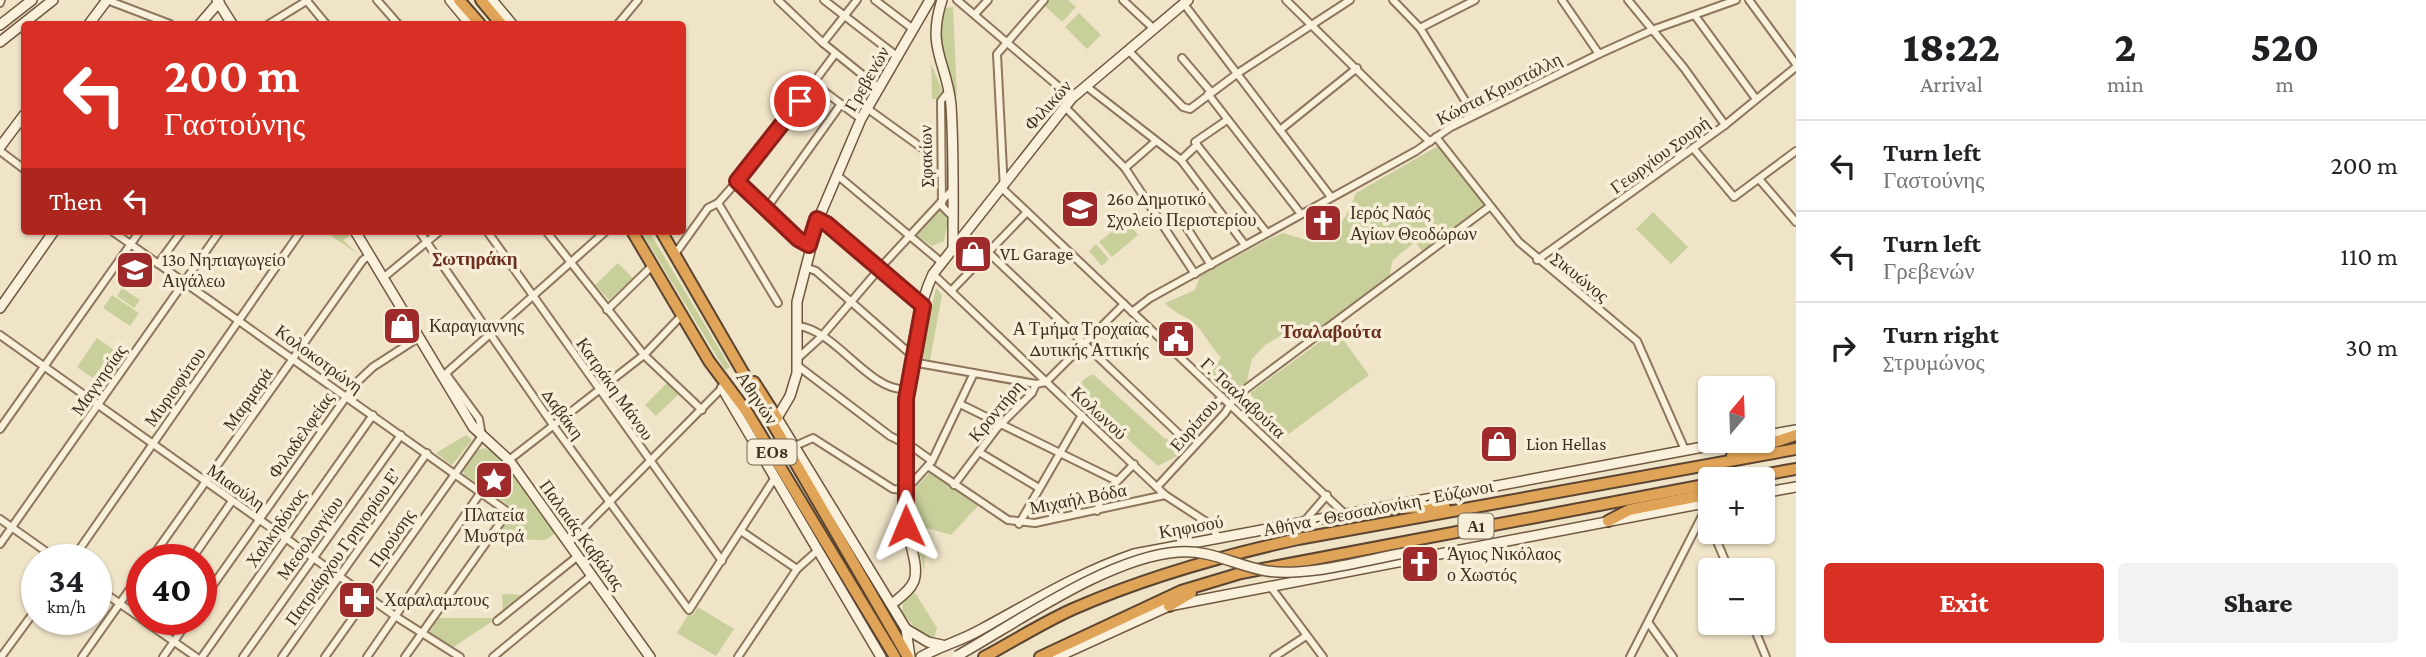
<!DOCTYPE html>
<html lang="en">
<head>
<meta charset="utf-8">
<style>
  body { margin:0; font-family:"Crimson Pro",serif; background:#f2f2f2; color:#202124; height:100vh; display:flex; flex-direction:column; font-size:26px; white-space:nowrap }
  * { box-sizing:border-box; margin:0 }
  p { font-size:23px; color:#757577 }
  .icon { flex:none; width:38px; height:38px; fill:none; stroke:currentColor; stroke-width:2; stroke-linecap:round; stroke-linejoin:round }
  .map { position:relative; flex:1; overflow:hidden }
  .panel { display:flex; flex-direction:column; background:#fff; width:630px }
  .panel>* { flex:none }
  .hud { position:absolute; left:21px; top:21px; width:665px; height:214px; border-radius:7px; box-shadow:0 2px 5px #0004; background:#d93025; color:#fff; overflow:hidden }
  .needle { width:46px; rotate:19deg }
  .buttons { position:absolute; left:1698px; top:376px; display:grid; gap:14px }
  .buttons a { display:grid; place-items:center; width:77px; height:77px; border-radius:7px; background:#fff; box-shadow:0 2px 5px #0004; font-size:35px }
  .speed { position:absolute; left:21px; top:544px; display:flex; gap:14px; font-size:35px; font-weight:700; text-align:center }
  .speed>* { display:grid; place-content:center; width:91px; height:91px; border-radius:50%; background:#fff; box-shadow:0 2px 5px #0004; line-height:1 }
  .speed small { font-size:18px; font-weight:400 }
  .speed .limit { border:10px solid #d22; background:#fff; color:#111 }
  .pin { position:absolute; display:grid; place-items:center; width:60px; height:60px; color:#fff; margin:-30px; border:4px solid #fff; border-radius:50%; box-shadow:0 2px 7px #0007 }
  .me { position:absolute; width:77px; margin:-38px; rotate:359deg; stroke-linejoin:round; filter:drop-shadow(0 0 5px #0008) }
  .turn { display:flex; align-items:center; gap:24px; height:147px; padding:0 28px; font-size:32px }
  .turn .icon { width:91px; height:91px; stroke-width:2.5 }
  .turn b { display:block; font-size:49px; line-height:60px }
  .then { display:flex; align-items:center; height:66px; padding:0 28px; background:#0003; gap:14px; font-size:26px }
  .eta { display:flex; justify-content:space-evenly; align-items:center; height:119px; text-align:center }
  .eta b { font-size:42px; font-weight:800; line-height:49px }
  .action { display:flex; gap:14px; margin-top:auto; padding:14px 28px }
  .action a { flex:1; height:80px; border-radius:7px; background:#d93025; color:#fff; font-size:28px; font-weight:800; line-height:80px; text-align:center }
  .action a+a { background:#f2f2f2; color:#202124 }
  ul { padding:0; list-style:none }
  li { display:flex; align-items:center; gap:21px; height:91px; padding:0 28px; border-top:2px solid #e0e0e0 }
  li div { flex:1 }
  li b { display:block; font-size:26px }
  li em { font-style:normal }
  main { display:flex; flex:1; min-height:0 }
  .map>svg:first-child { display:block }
  .green { fill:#c9cf9b }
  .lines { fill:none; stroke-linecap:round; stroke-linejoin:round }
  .street-casing { stroke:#8d765c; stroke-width:10 }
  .secondary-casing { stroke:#6f573f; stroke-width:12 }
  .highway-casing { stroke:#5b4430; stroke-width:14 }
  .street { stroke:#faf1dc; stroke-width:6 }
  .secondary { stroke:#faf1dc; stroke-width:9 }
  .highway { stroke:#e0a458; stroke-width:10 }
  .secondary-bridge-casing { stroke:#6f573f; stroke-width:12; stroke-linecap:butt }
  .secondary-bridge { stroke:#faf1dc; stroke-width:9 }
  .route-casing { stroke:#8d1f18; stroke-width:18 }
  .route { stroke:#d93025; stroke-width:12 }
  .labels { text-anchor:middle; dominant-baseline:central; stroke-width:7; stroke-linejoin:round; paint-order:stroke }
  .shield { fill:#f7eed8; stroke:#756857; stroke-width:2 }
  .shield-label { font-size:16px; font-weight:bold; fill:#3d2e20 }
  .street-label { font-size:18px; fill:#3d2e20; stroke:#f7eed8 }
  .poi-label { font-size:18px; fill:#3d2e20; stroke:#f7eed8; text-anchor:start }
  .neighbourhood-label { font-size:19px; font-weight:bold; fill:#6b2e1e; stroke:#f7eed8 }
</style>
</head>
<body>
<main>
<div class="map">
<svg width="1796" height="657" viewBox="0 0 1796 657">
  <rect width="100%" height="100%" fill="#f0e4c8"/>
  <g class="green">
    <path d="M1047,0H1068L1076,7L1062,22L1043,4Z"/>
    <path d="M953,7L957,95H955C946,70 931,33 946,8Z"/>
    <path d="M1079,13L1101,35L1087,49L1065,27Z"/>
    <path d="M931,64L942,90L937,99H932Z"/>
    <path d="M1438,146L1485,205L1423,252L1415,242L1393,260L1389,278L1313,334L1289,331L1265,345L1252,359L1246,385L1230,396L1209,377L1221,357C1210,347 1203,330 1193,322C1182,314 1175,314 1165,303L1195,290L1200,276L1271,238L1283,233L1310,241C1341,228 1344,223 1356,193Z"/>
    <path d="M940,208L948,221L944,241L932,246L916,235Z"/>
    <path d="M1653,212L1688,247L1671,264L1636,229Z"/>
    <path d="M1126,220L1138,235L1112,257L1099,242Z"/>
    <path d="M324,231L336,234L347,231L350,235L343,240L358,254Z"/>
    <path d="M641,231H649L730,367L725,370Z"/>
    <path d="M1096,244L1109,259L1102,266L1089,251Z"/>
    <path d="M618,263L633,278L609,300L595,285Z"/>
    <path d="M122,288L140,300L134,308L117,296Z"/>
    <path d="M936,288L942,295L930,360L920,357Z"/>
    <path d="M112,295L139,313L130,326L103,308Z"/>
    <path d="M1336,330L1369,375L1283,438L1250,393Z"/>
    <path d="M97,338L114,350L93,378L77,367Z"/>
    <path d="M1093,374L1164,438L1177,443L1185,452L1158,466L1077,394L1083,380Z"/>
    <path d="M667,383L679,394L656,416L645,405Z"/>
    <path d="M466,435L472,440L452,465L436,453Z"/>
    <path d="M484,448L497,454L555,534L545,540L497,539L512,512L511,507L464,474L463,470L478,450Z"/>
    <path d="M930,472L978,506L951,535L927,528L924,571L914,529L912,492Z"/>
    <path d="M914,591L937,628L934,638L916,629L902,612L903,601Z"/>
    <path d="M502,594L523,595L503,612Z"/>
    <path d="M698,607L734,629L716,656L677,633L688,615H693Z"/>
    <path d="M438,618H491L493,621L452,648L429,634Z"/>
  </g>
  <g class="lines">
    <defs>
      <g id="street">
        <path d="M107,0L170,24"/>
        <path d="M377,0L398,24"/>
        <path d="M778,0L823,43L879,88"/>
        <path d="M824,0L898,57"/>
        <path d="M875,0L913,29"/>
        <path d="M957,0L1072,98"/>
        <path d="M1044,0L997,54L1004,190L1346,515"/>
        <path d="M1123,0L1154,29"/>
        <path d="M1286,0L1430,142"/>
        <path d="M1393,0L1420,28L1474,115"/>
        <path d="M1562,0L1599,54"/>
        <path d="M1628,0L1684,68L1725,125"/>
        <path d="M1749,0L1796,64"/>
        <path d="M307,1L326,24"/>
        <path d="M0,3L1,0"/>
        <path d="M1184,4L1331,197"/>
        <path d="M975,14L988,0"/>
        <path d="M1696,17L1756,99"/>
        <path d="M269,24L308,0"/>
        <path d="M618,24L638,0"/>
        <path d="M1420,28L1475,0"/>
        <path d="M823,43L857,0"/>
        <path d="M1129,51L1183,107L1190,109L1238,73L1350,0"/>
        <path d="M1182,58L1211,92"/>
        <path d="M813,83L861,119"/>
        <path d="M1086,86L1181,160L1245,245"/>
        <path d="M948,92L941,101L942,206L953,217"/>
        <path d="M1208,94L1301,214"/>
        <path d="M1065,107L1125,168L1195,274"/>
        <path d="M868,109L929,153"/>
        <path d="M1280,130L1357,68"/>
        <path d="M1436,137L1519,242L1637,341L1685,450"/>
        <path d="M1197,145L1267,233"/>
        <path d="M1197,145L1195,142L1227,120"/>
        <path d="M1693,148L1734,197L1796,151"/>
        <path d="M0,151L24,169"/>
        <path d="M1181,160L1197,145"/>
        <path d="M1125,168L1156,141"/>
        <path d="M837,175L941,262"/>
        <path d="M1759,179L1796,222"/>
        <path d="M737,181L798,239L809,245"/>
        <path d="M718,203L778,303"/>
        <path d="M766,209L841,104"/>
        <path d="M818,220L827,224L923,306"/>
        <path d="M1183,222L1211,265"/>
        <path d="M112,231L508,512L405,657"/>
        <path d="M419,231L553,425L689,610L774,479"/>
        <path d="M487,231L722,561"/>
        <path d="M546,231L644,355L702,410"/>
        <path d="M989,253L1180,435L1185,436L1222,397"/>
        <path d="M675,254L708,208L718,203L755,161L835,54"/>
        <path d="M1537,260L1725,125L1796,67"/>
        <path d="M158,264L182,231"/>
        <path d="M805,267L816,271L907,351L914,354"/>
        <path d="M933,274L1165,495L1208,523L1219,538"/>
        <path d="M383,278L440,231"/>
        <path d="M951,291L1027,212"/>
        <path d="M607,310L653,265"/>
        <path d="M1132,312L1150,298L1416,151L1451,127L1599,54L1652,30L1736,0"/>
        <path d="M798,326C836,330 870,393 907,389"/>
        <path d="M0,335L395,616L460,657"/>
        <path d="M798,358L821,337L880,268L953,189"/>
        <path d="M912,362L1036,384"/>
        <path d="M798,366L890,436L914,448L932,461"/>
        <path d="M444,375L606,231"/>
        <path d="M960,404L1117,481"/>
        <path d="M0,429L140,231"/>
        <path d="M795,446L813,438L893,489L906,490L932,461L974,373"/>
        <path d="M979,452L1039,488"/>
        <path d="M509,460L644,355L683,314"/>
        <path d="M928,466L1008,520L1035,523L1165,495"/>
        <path d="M954,485L997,428L1032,393L1036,384L1046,382L1124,304"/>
        <path d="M1157,487L1225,413L1235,397L1489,207"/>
        <path d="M1097,511L1102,497L1134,464"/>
        <path d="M1704,511L1710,525"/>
        <path d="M0,519L58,560"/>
        <path d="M1303,523L1327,495"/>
        <path d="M1019,524L1082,415"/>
        <path d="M741,531L797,569"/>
        <path d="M1713,532L1729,570"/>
        <path d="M569,543L722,388"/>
        <path d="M0,544L220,231"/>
        <path d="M72,560L301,231"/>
        <path d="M150,560L363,260L370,255"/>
        <path d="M191,560L232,501"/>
        <path d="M1270,586L1323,657"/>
        <path d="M96,587L142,619"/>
        <path d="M201,602L356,383L373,367L418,338"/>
        <path d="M143,620L196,657"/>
        <path d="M497,621L578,556"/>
        <path d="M1648,622L1673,657"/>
        <path d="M1752,623L1766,657"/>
        <path d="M1,657L37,608"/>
        <path d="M82,657L142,572"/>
        <path d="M163,657L189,620"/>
        <path d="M202,657L373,415"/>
        <path d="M243,657L401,435"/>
        <path d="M282,657L427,453"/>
        <path d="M325,657L482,436L479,419L446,374"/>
        <path d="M367,657L481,492"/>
        <path d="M493,657L592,575"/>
        <path d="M738,657L797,569L817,551"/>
        <path d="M1274,657L1306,636"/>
        <path d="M1630,657L1704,512"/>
      </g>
      <g id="secondary">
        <path d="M217,0L232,24"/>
        <path d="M450,0L470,24"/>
        <path d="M492,0L512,24"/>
        <path d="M942,0C926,49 947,62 951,105C954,152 953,199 953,246"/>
        <path d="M89,24L107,0"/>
        <path d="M200,24L219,2"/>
        <path d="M0,25L32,0"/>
        <path d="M0,42L53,0"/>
        <path d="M0,147L24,115"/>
        <path d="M355,231L473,427L509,460L650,657"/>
        <path d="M0,308L54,231"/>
        <path d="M722,388L881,657"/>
        <path d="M1762,436L1796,430"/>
        <path d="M1762,493L1796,487"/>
        <path d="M892,604C899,598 910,591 914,581C920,564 906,536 905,518C901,452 905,334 933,274L1072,98L1188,0"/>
        <path d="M906,629L928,642L942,645"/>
        <path d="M910,657L906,629L777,418L790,396L797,373V302L818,220L861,119L930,0"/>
        <path d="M921,657C940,646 961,641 980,630C1034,601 1076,574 1134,554L1735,441"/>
        <path d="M1057,657L1169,606L1710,502"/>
      </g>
      <g id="highway">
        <path d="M459,0L480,24"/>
        <path d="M481,0L501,24"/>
        <path d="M632,231L709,361L747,412L895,657"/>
        <path d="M661,231L908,657"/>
        <path d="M754,382L777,418"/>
        <path d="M1732,456L1796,435"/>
        <path d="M1734,480L1796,469"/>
        <path d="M1385,508L1445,507"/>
        <path d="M1608,521L1629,510L1710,494"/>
        <path d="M1169,606L1191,593"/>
        <path d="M984,657C1014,641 1042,623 1073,609C1146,577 1221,556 1298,539L1796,449"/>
        <path d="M1040,657L1181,591L1241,573L1710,484"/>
      </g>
    </defs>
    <use href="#street" class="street-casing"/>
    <use href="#secondary" class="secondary-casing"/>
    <use href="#highway" class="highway-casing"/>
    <use href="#street" class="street"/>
    <use href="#secondary" class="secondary"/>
    <use href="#highway" class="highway"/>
    <defs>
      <path id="secondary-bridge" d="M957,656C1018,622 1109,557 1178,552C1210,549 1236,566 1267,571C1308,577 1364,560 1405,553"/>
    </defs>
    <use href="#secondary-bridge" class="secondary-bridge-casing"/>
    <use href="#secondary-bridge" class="secondary-bridge"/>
  </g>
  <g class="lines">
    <defs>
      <path id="route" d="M800,101L737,181L798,239L809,245L817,219L827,224L923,306L906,399V526"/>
    </defs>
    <use href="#route" class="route-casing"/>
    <use href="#route" class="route"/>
  </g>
  <defs>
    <symbol id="school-square" viewBox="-11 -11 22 22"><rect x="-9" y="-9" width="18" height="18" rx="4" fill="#9e2a2b" stroke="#f7eed8"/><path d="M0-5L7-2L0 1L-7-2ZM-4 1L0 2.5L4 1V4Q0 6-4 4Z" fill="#fff"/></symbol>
    <symbol id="church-square" viewBox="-11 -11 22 22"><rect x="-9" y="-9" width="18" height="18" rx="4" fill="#9e2a2b" stroke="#f7eed8"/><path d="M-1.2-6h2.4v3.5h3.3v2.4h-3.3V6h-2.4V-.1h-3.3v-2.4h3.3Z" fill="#fff"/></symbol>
    <symbol id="shop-square" viewBox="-11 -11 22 22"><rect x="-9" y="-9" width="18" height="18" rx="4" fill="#9e2a2b" stroke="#f7eed8"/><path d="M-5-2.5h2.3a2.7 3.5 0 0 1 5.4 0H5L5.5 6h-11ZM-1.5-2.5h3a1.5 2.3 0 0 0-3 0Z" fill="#fff"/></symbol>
    <symbol id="civic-square" viewBox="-11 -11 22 22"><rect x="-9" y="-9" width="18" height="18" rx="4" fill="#9e2a2b" stroke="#f7eed8"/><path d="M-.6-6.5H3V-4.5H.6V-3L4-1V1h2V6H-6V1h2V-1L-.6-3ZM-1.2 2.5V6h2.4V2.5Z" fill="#fff"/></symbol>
    <symbol id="sight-square" viewBox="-11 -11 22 22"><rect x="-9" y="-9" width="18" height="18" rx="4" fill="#9e2a2b" stroke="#f7eed8"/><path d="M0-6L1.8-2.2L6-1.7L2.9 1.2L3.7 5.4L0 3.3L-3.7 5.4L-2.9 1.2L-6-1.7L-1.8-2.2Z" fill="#fff"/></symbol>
    <symbol id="pharmacy-square" viewBox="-11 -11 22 22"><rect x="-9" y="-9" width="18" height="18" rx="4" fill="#9e2a2b" stroke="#f7eed8"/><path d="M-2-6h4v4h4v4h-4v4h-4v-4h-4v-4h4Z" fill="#fff"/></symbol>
  </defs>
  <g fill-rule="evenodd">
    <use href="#school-square" x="1058" y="187" width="44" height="44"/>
    <use href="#church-square" x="1301" y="201" width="44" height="44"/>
    <use href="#shop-square" x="951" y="232" width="44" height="44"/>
    <use href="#school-square" x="113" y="248" width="44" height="44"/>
    <use href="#shop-square" x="380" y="304" width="44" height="44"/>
    <use href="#civic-square" x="1154" y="317" width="44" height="44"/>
    <use href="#shop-square" x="1477" y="422" width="44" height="44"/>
    <use href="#sight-square" x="472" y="458" width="44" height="44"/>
    <use href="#church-square" x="1398" y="542" width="44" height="44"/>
    <use href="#pharmacy-square" x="335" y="578" width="44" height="44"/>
  </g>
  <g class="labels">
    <g class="shield">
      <rect x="747.5" y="439.5" width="49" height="25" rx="5"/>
      <rect x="1458.5" y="513.5" width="35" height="25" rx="5"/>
    </g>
    <g class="shield-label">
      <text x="772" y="452">ΕΟ8</text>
      <text x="1476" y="526">Α1</text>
    </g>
    <g class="street-label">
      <text transform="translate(867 79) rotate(-60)">Γρεβενών</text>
      <text transform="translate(1499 89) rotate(-27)">Κώστα Κρυστάλλη</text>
      <text transform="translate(1048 105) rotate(-48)">Φιλικών</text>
      <text transform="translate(1660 155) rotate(-36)">Γεωργίου Σουρή</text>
      <text transform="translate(926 156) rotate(-91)">Σφακίων</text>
      <text transform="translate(1580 277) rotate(39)">Σικυώνος</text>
      <text transform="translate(319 359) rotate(36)">Κολοκοτρώνη</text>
      <text transform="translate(99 380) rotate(-55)">Μαγνησίας</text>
      <text transform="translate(175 387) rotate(-55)">Μυριοφύτου</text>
      <text transform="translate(615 389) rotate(55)">Κατράκη Μάνου</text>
      <text transform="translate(757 398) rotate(56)">Αθηνών</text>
      <text transform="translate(1243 398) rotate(43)">Γ. Τσαλαβούτα</text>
      <text transform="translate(248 399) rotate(-55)">Μαρμαρά</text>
      <text transform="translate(996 411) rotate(-50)">Κροντήρη</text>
      <text transform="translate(1099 413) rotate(43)">Κολωνού</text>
      <text transform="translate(563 414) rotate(54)">Δαβάκη</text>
      <text transform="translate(1194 425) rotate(-49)">Ευρίπου</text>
      <text transform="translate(301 435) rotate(-55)">Φιλαδελφείας</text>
      <text transform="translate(236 487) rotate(35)">Μιαούλη</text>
      <text transform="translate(1078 499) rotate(-11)">Μιχαήλ Βόδα</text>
      <text transform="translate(1378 508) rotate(-11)">Αθήνα - Θεσσαλονίκη - Εύζωνοι</text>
      <text transform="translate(1191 527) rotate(-10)">Κηφισού</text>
      <text transform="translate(276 528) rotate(-55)">Χαλκηδόνος</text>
      <text transform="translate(582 535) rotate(54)">Παλαιάς Καβάλας</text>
      <text transform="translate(310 538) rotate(-54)">Μεσολογγίου</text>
      <text transform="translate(392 538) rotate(-55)">Προύσης</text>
      <text transform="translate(343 547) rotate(-55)">Πατριάρχου Γρηγορίου Ε'</text>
    </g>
    <g class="poi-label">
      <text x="1107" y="199">26ο Δημοτικό<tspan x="1107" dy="21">Σχολείο Περιστερίου</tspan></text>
      <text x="1350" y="213">Ιερός Ναός<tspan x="1350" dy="21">Αγίων Θεοδώρων</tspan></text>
      <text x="1000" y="254">VL Garage</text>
      <text x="162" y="260">13ο Νηπιαγωγείο<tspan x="162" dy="21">Αιγάλεω</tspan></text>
      <text x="429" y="326">Καραγιαννης</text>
      <text x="1149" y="329" text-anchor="end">Α Τμήμα Τροχαίας<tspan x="1149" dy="21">Δυτικής Αττικής</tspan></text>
      <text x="1526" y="444">Lion Hellas</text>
      <text x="494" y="515" text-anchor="middle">Πλατεία<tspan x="494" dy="21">Μυστρά</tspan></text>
      <text x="1447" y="554">Άγιος Νικόλαος<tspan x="1447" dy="21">ο Χωστός</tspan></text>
      <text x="384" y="600">Χαραλαμπους</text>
    </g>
    <g class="neighbourhood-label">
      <text x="475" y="258">Σωτηράκη</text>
      <text x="1331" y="331">Τσαλαβούτα</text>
    </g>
  </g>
</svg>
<div class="buttons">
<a><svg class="needle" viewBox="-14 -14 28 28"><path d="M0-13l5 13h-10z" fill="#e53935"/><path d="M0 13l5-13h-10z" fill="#757577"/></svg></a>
<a>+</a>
<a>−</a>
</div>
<div class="speed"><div>34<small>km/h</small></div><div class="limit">40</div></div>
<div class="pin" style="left:800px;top:101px;background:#d93025"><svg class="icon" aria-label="arrive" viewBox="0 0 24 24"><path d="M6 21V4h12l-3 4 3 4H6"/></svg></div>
<svg class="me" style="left:906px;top:526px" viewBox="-20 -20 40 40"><path d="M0-17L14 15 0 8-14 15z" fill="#d93025" stroke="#fff" stroke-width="4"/></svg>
<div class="hud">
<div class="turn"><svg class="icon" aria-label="left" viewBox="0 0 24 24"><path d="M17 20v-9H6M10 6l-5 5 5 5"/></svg><div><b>200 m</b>Γαστούνης</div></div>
<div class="then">Then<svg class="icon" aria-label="left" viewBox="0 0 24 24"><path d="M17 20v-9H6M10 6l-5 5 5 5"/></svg></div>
</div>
</div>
<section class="panel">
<div class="eta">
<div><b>18:22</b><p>Arrival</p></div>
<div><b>2</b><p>min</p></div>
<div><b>520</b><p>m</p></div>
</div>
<ul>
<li><svg class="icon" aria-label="left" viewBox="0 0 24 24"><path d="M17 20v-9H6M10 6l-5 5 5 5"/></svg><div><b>Turn left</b><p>Γαστούνης</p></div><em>200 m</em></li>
<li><svg class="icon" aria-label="left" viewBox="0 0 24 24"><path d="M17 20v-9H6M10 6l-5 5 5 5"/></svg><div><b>Turn left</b><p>Γρεβενών</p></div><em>110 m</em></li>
<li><svg class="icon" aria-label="right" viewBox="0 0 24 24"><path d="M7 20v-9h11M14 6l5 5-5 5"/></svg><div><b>Turn right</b><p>Στρυμώνος</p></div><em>30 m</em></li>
</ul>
<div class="action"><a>Exit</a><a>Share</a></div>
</section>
</main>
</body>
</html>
